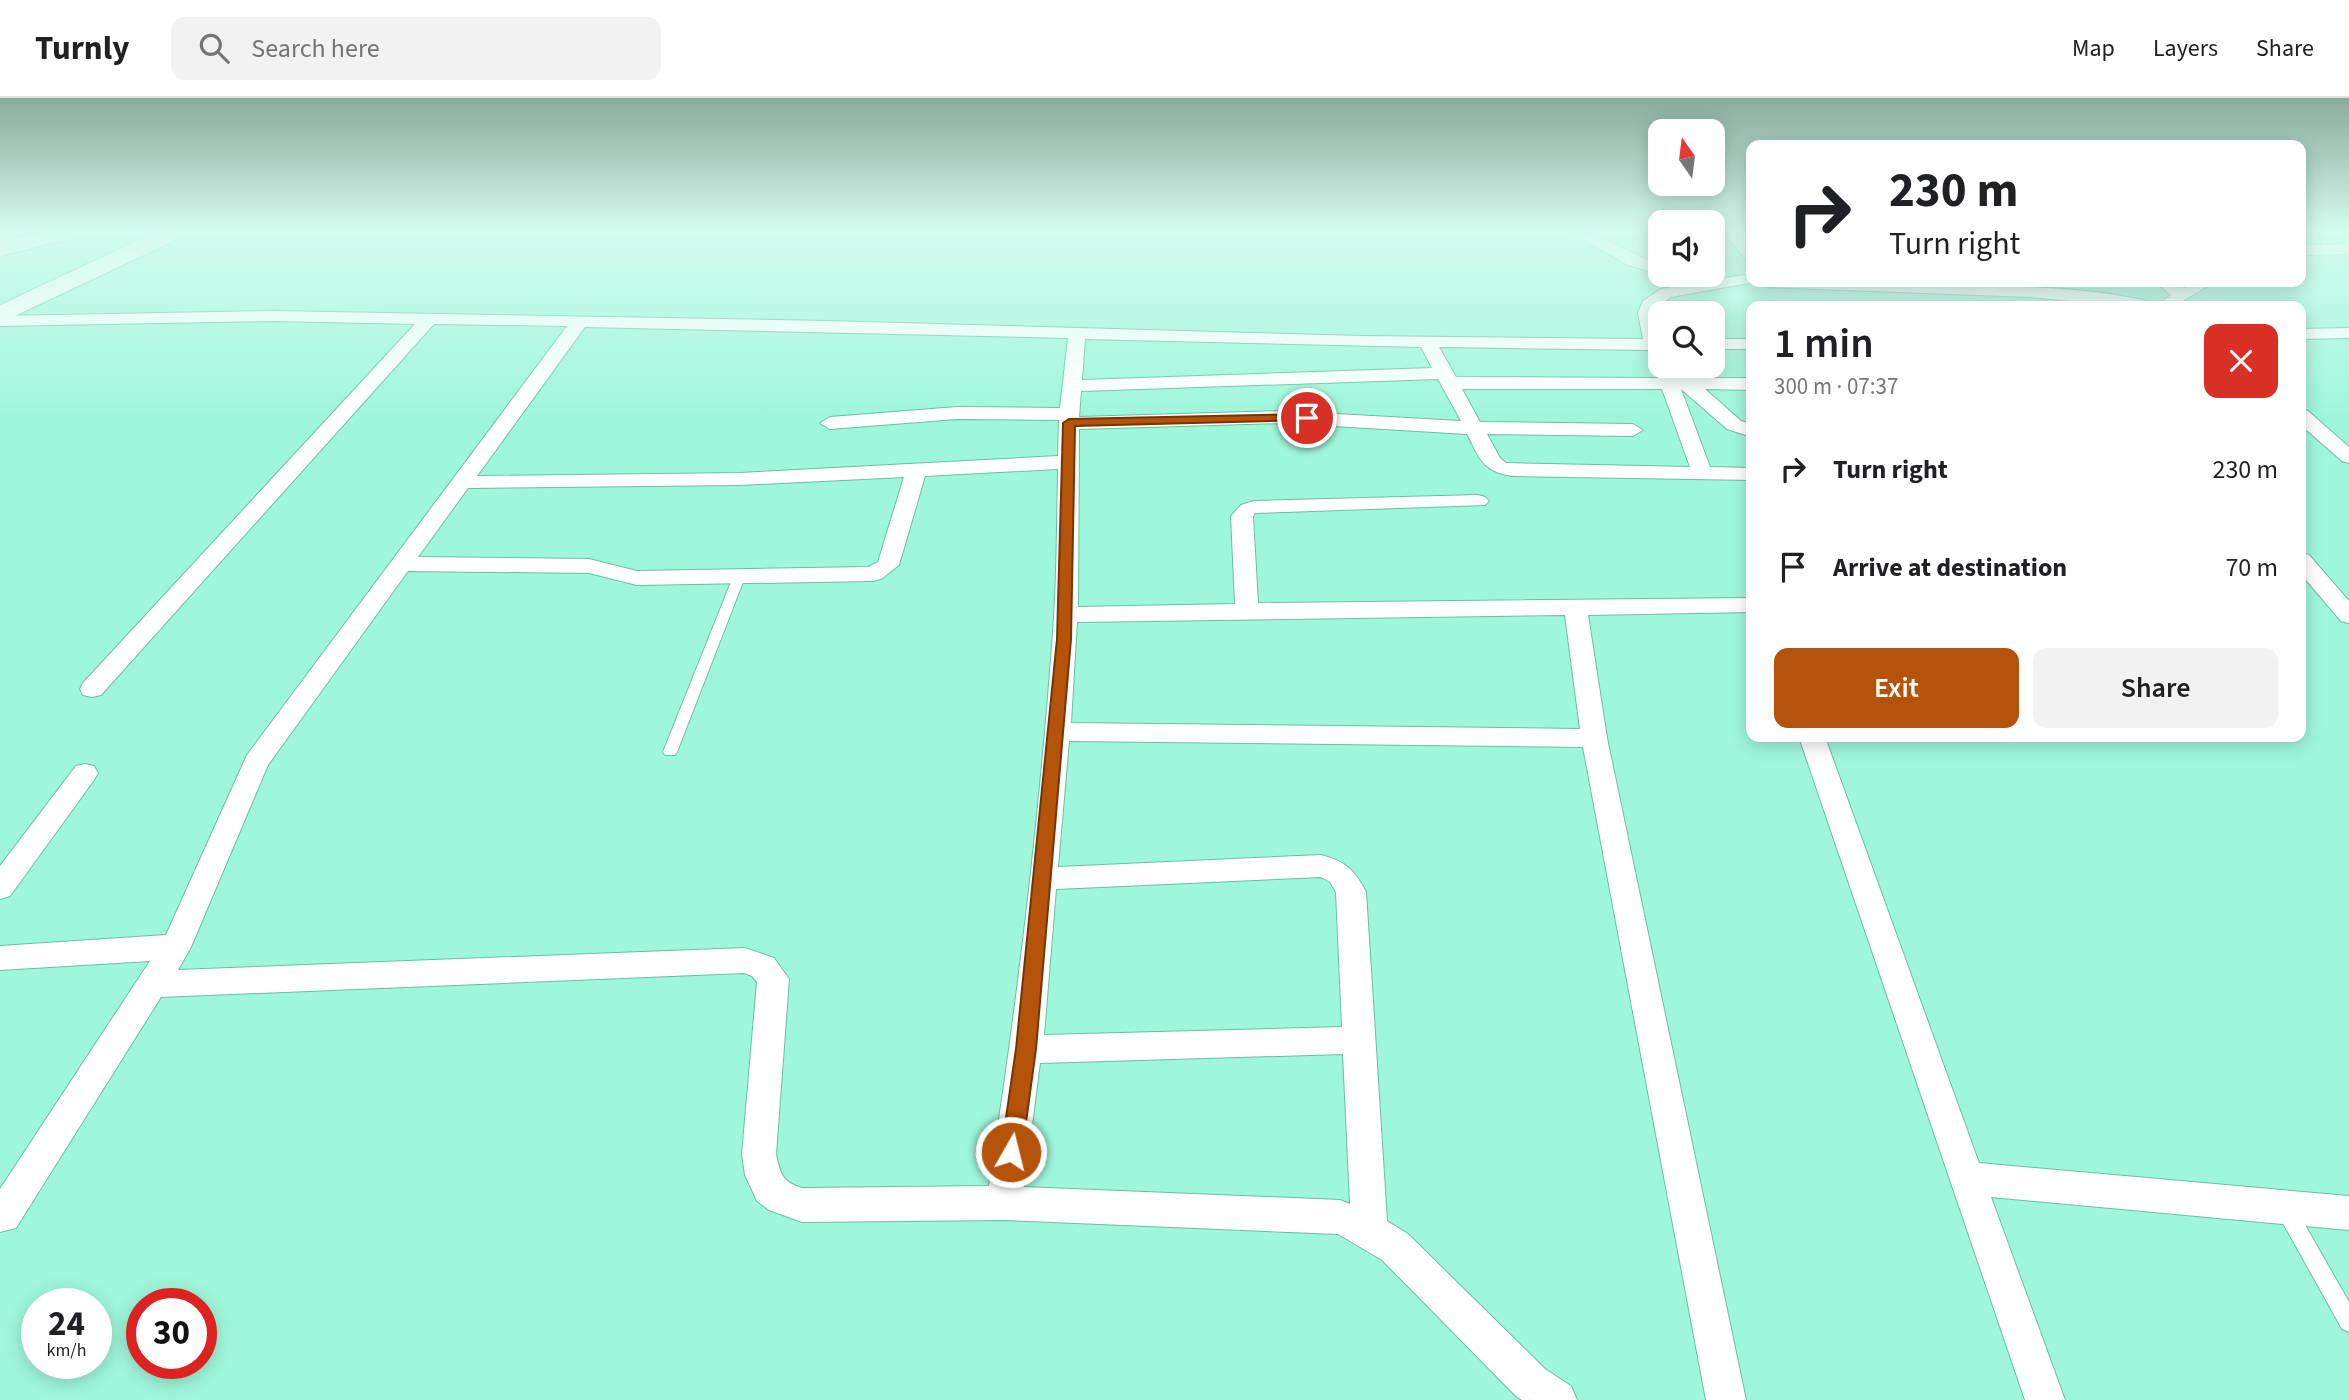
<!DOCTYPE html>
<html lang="en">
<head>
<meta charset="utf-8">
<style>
  body { margin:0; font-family:"Source Sans 3",sans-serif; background:#f2f2f2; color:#202124; height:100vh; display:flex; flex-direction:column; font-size:26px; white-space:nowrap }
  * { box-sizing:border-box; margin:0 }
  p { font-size:23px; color:#757577 }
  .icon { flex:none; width:38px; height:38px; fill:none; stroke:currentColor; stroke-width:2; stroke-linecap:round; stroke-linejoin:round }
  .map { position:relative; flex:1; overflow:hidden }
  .panel { position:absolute; left:1746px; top:203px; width:560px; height:441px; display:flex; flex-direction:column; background:#fff; border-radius:14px; box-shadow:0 4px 18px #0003 }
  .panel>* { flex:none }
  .banner { position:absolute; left:1746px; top:42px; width:560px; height:147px; border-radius:14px; box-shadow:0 4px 18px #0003; background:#fff; color:#202124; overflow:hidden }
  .needle { width:46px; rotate:346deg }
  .fabs { position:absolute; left:1648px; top:21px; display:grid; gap:14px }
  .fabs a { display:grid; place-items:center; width:77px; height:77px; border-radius:14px; background:#fff; box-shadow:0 4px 18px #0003; font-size:35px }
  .speed { position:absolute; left:21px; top:1190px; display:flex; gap:14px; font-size:35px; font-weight:700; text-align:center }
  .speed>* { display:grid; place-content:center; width:91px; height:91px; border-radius:50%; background:#fff; box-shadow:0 4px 18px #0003; line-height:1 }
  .speed small { font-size:18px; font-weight:400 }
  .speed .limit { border:10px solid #d22; background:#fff; color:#111 }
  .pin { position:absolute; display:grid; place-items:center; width:60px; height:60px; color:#fff; margin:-30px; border:4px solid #fff; border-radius:50%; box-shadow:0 2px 7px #0007 }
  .me { position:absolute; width:77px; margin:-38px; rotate:8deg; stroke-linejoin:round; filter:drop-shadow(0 0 5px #0008) }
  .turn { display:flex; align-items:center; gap:24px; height:147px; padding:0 28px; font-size:32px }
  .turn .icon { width:91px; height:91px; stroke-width:2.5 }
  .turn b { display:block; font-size:49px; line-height:60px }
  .round { display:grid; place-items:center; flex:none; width:74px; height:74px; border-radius:14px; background:#f2f2f2 }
  .headline { display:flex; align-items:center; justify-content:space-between; height:119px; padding:0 28px }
  h1 { font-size:42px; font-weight:600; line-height:52px }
  .primary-button { display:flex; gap:14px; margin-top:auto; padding:14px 28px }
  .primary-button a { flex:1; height:80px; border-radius:14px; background:#b45309; color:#fff; font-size:28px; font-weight:600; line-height:80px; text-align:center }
  .primary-button a+a { background:#f2f2f2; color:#202124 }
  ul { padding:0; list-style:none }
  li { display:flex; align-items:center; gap:21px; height:98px; padding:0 28px }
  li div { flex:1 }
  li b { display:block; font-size:26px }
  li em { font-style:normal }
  header { display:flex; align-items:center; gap:42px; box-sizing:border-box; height:98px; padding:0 35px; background:#fff; border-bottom:2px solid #e0e0e0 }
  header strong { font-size:33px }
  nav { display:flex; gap:38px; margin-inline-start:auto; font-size:24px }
  .search { width:490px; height:63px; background:#f2f2f2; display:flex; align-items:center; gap:18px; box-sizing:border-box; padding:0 24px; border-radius:14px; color:#757577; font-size:26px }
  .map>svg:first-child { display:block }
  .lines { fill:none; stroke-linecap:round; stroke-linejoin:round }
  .lane-casing { stroke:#68c0a5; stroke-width:2 }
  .street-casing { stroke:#68c0a5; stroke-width:2 }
  .secondary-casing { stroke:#68c0a5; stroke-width:2 }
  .lane { fill:#fff; fill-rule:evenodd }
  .street { fill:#fff; fill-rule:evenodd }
  .secondary { fill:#fff; fill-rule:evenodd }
  .route { fill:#b45309; stroke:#753606; stroke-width:2 }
</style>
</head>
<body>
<header>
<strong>Turnly</strong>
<div class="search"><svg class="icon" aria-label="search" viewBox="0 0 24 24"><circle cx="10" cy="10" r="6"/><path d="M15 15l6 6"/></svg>Search here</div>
<nav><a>Map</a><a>Layers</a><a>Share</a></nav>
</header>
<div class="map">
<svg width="2349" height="1302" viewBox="0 0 2349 1302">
  <rect width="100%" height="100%" fill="#9ff7db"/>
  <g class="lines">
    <defs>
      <g id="lane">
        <path d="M739,475L745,479L677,654L675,657H665L663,654L733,479Z"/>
        <path d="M2286,1103L2293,1106L2349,1204V1234L2342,1231L2279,1118L2276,1112L2279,1106Z"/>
      </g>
      <g id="street">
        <path d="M0,134H9L23,148L21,151H9L0,142Z"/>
        <path d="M1570,134C1603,134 1630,157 1661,167V177L1626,166Z"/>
        <path d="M1722,134H1739L1752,148V163L1746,161Z"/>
        <path d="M2349,146V156L2301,157V147Z"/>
        <path d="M1743,177L1749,179L1751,182L1749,185L1671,199L1657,209C1652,224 1663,247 1660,265L1654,264L1648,252L1439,249L1456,279L1658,280L1655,270L1661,265V268H1672L1677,280H1752V292L1705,291L1741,323L1752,326V339L1727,331L1681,291L1710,369L1752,370V382L1512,378C1482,373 1480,361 1467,336L1283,325L1079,331L1078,509L1235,506L1231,418L1241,407L1254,403L1478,397L1485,399L1489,403L1485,407L1255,415L1253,419L1258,505L1752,500V514L1588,517L1607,640L1746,1302H1706L1583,649L1069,643L1058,769L1321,757C1345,763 1355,772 1366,794L1387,1123L1408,1136L1545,1271L1571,1288L1577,1302H1522L1517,1299L1382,1162L1338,1136L1004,1122L802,1124L769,1112L757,1103L745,1077L742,1056L757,884L752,878L744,875L161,899L16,1130L0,1134V1091L150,863L0,872V848L166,837L247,657L567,228L434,226L101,597L92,599L83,597L80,591L83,585L415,226L274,223L0,228V218L274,213L827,223L1362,238L1643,241L1638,215L1643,203L1661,191ZM585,229L1068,240L1060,310L957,309L830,319L820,325L830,331L957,321L1059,322L1058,358L740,375L477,378ZM1085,241L1421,249L1432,270L1082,282ZM1438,281L1461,323L1283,313L1079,319L1081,293ZM1462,291H1662L1690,369L1506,365L1500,360L1487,336L1633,338L1643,332L1633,326L1480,324ZM1058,371C1057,420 1057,470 1054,519C1041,710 1018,900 989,1088L802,1090C782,1084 780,1075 776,1056L789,881L774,860L745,850L178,872L191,849L268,667L408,473L589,475L637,487L873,483L881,481L899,467L925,378ZM904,379L878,464L868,469L637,473L589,461L418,459L468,390L740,387ZM1565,517L1580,631L1071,625L1077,524ZM1321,779L1330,784L1336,794L1342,929L1044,937L1056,791ZM1343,956L1350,1106L1340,1102L1024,1089L1040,965Z"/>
        <path d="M1760,184C1827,181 1897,184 1964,187C2027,189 2091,189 2152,204L2154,208H2120L2029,199L1768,189Z"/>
        <path d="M2156,184H2175L2184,190L2194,184H2214L2175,208H2155L2171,197Z"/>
        <path d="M2349,230V240L2301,241V231Z"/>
        <rect x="1713" y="241" width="39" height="10"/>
        <path d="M2301,311L2308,313L2349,349V365L2342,363L2301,327Z"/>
        <path d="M2301,455L2309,457L2349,503V525L2341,523L2301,476Z"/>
        <path d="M1799,639H1825L1979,1065L2349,1098V1132L1991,1099L2065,1302H2025Z"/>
        <path d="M85,666L94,668L98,675L94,682L10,798L0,801V768L76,668Z"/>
      </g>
      <g id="secondary">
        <path d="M41,134H80L77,139L0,158V144Z"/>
        <path d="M156,134H185L182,139L0,225V207Z"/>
      </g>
    </defs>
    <use href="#lane" class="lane-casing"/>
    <use href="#street" class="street-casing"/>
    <use href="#secondary" class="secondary-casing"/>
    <use href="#lane" class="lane"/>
    <use href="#street" class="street"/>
    <use href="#secondary" class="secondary"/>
  </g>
  <linearGradient id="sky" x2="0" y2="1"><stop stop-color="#88ab9c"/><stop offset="0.42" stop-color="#d4fbef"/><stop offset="1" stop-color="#d4fbef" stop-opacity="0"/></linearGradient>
  <rect width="2349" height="316" fill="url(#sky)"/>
  <path class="route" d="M1307,316L1311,317V322L1075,328L1071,541L1036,951L1022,1054L1019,1061L1011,1063L1004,1061L1001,1054L1016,951L1057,541L1063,325L1069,321Z"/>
</svg>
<div class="fabs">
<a><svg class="needle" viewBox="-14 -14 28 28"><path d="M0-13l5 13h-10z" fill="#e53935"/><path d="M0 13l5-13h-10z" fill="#757577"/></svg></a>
<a><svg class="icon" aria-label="sound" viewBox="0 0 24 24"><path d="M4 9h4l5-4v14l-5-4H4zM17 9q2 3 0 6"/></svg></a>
<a><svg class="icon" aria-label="search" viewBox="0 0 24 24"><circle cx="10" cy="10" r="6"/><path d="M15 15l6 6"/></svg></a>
</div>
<div class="speed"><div>24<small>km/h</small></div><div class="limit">30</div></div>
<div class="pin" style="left:1307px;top:320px;background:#d93025"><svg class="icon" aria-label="arrive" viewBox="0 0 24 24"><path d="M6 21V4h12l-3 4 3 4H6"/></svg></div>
<svg class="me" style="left:1011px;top:1054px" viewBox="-20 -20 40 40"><circle r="17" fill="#b45309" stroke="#fff" stroke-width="3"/><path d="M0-11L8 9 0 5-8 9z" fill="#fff"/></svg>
<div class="banner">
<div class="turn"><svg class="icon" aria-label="right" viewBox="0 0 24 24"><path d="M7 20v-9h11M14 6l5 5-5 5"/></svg><div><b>230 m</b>Turn right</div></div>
</div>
<section class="panel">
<div class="headline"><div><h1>1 min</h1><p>300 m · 07:37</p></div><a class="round" style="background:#d93025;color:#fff"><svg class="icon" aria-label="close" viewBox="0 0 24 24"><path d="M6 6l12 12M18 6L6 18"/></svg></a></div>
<ul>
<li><svg class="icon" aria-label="right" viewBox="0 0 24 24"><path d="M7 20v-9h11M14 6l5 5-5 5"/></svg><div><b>Turn right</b></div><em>230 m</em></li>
<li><svg class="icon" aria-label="arrive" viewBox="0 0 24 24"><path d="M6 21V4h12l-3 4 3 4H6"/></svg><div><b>Arrive at destination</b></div><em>70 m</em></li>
</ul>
<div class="primary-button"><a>Exit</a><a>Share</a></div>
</section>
</div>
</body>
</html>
